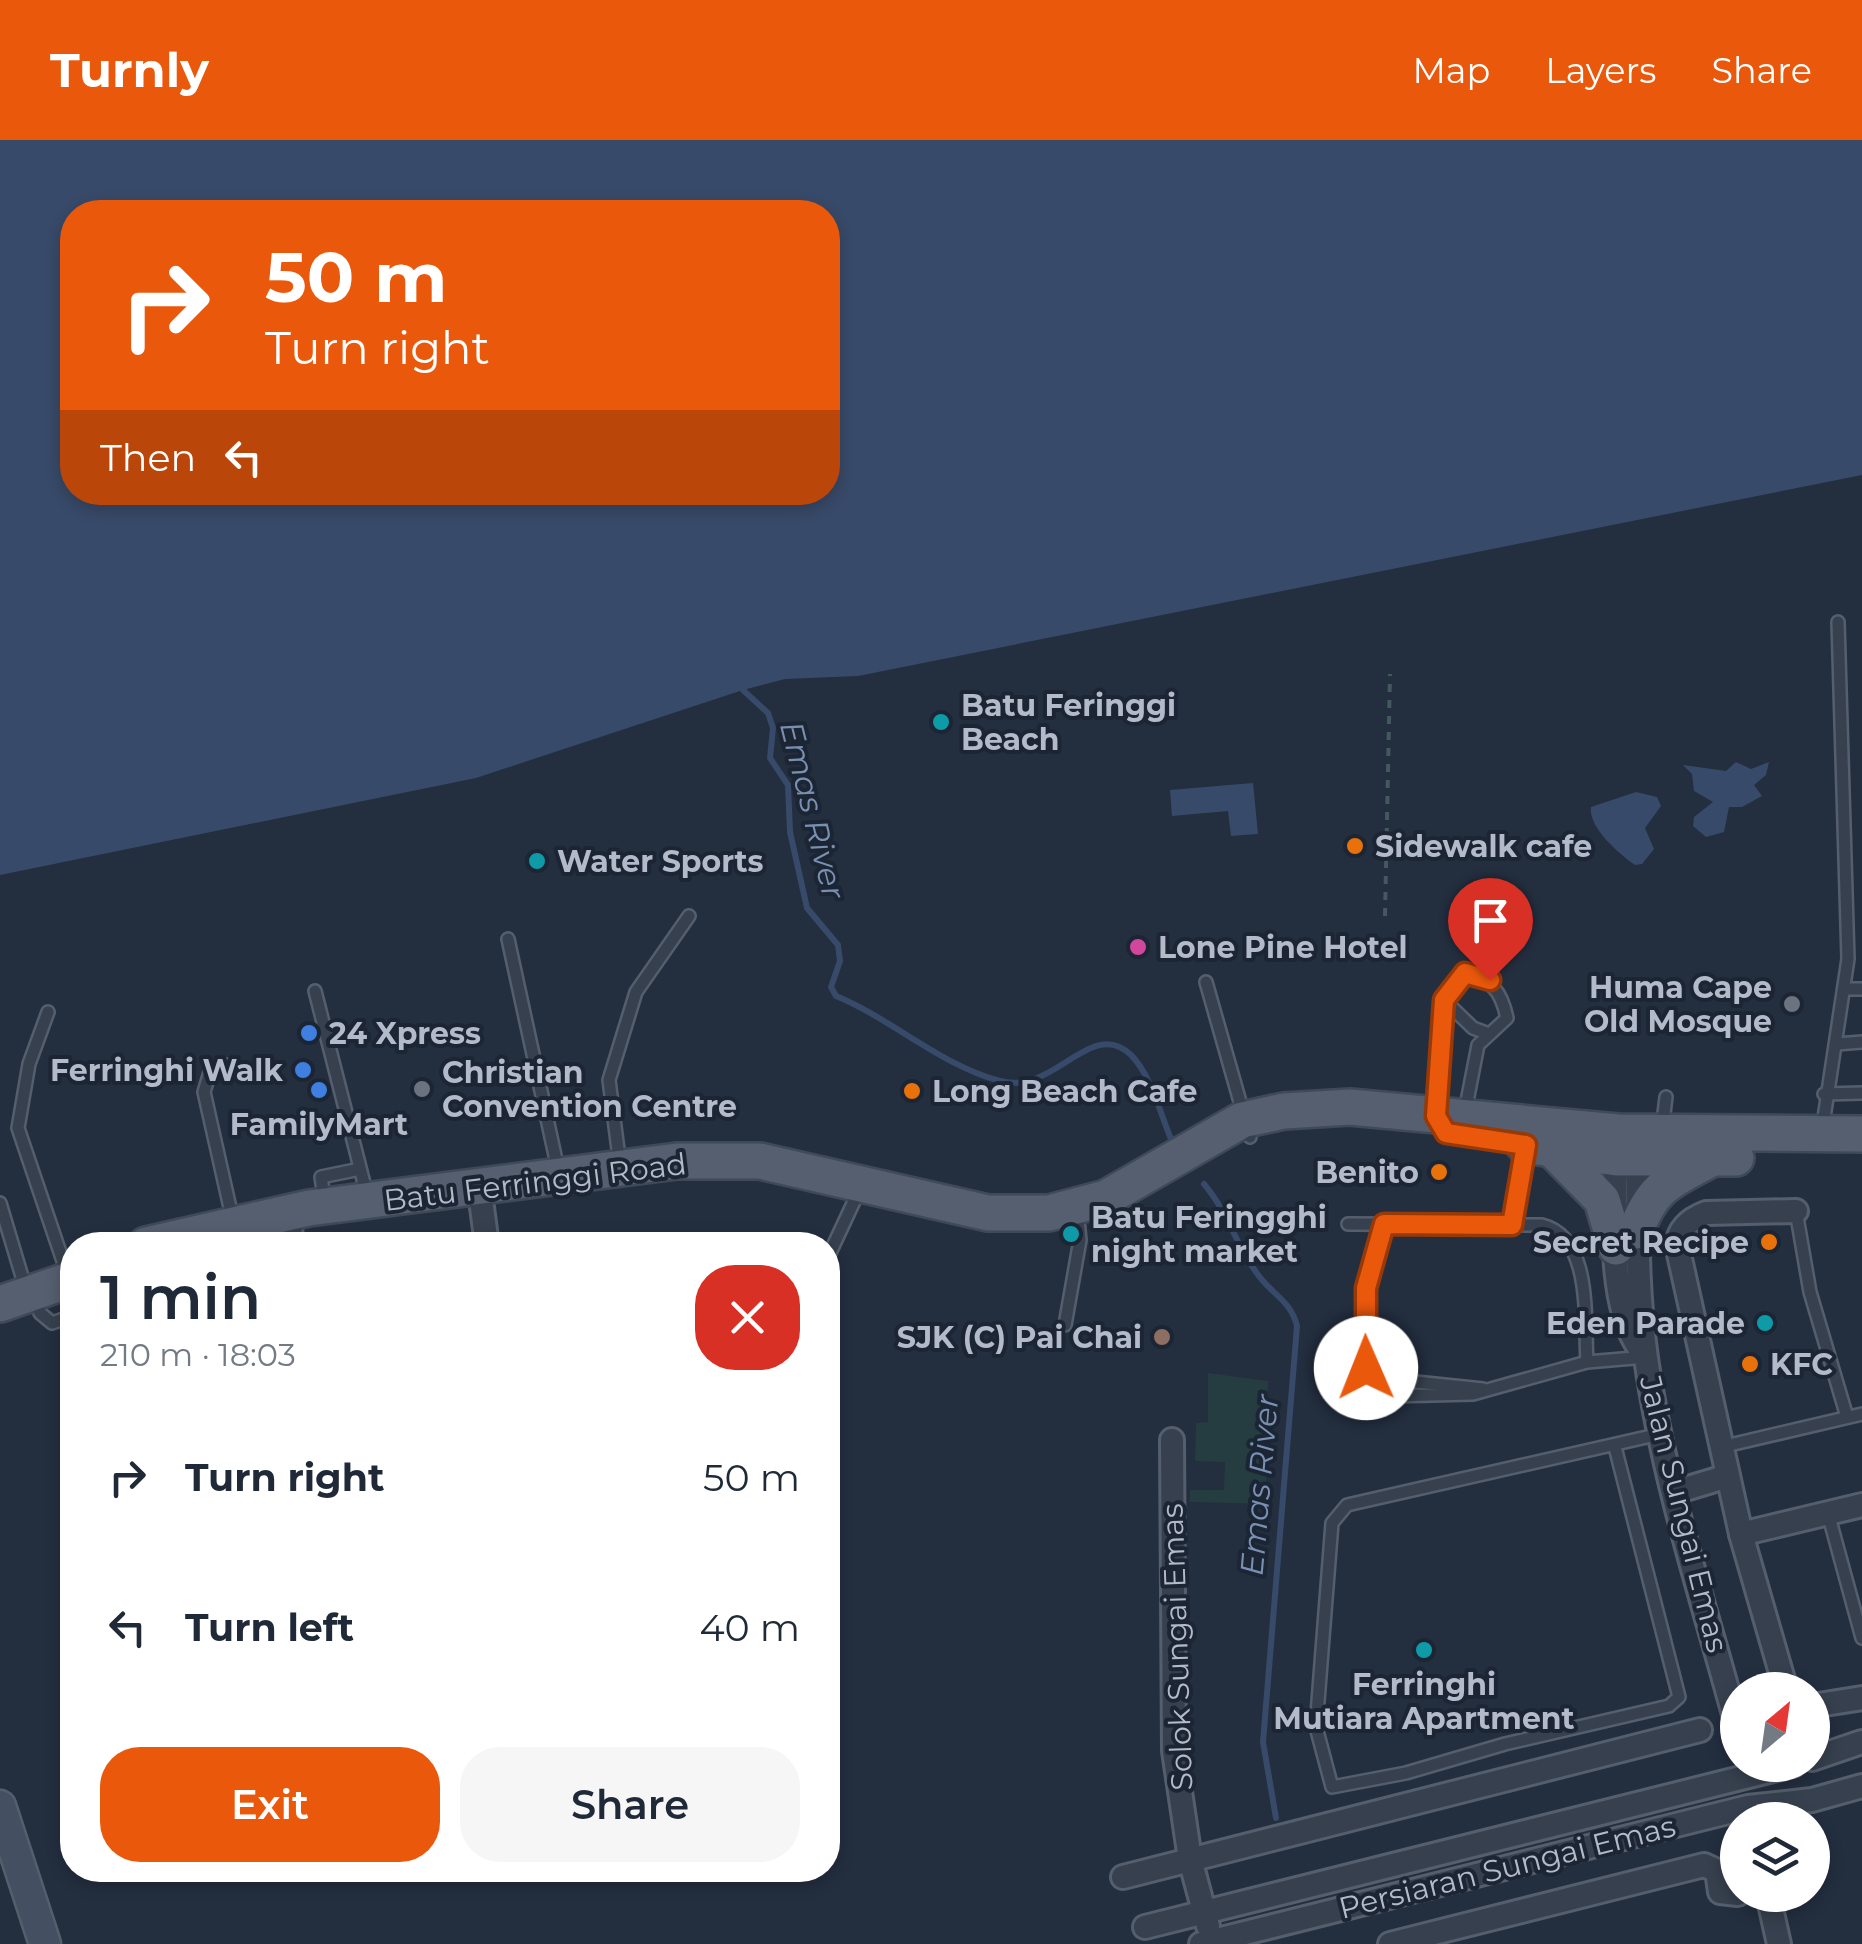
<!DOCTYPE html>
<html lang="en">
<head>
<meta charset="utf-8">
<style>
  body { margin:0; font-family:Montserrat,sans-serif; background:#f6f6f7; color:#1f2937; height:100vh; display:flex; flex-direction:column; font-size:38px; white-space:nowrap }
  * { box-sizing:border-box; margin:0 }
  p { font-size:32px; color:#747a83 }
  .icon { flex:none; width:55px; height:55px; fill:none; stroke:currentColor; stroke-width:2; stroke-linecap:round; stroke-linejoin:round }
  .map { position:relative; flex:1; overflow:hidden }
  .details { position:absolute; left:60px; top:1092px; width:780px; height:650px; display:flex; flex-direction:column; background:#fff; border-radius:40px; box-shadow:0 5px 15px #0003 }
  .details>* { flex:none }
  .top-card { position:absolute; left:60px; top:60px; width:780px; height:305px; border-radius:40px; box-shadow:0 5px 15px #0003; background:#ea580c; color:#fff; overflow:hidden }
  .needle { width:65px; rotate:29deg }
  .controls { position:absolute; left:1720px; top:1532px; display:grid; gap:20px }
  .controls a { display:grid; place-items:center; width:110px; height:110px; border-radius:50%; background:#fff; box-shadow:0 5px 15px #0003; font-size:50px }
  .pin { position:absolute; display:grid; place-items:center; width:85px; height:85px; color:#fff; margin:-102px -42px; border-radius:50% 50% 50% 0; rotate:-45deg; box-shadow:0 0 10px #0007 }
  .pin .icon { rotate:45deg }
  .me { position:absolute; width:110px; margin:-55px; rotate:359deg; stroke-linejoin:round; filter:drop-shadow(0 0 8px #0008) }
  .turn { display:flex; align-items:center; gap:35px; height:210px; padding:0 40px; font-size:45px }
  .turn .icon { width:130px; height:130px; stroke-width:2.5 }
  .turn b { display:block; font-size:70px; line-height:85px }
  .then { display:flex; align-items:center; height:95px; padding:0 40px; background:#0003; gap:20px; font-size:38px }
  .round { display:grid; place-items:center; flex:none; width:105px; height:105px; border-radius:40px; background:#f6f6f7 }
  .headline { display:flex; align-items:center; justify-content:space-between; height:170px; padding:0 40px }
  h1 { font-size:60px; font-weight:600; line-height:75px }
  .cta { display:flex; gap:20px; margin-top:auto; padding:20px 40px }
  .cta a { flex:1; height:115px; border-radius:40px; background:#ea580c; color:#fff; font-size:40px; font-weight:600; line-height:115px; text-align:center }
  .cta a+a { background:#f6f6f7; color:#1f2937 }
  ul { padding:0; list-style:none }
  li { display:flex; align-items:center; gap:30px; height:150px; padding:0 40px }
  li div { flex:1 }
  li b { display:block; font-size:38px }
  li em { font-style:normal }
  header { display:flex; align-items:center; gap:60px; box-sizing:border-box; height:140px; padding:0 50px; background:#ea580c; color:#fff }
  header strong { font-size:48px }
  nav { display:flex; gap:55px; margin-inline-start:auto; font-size:35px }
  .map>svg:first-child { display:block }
  .green { fill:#253c40 }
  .water { fill:#384a69; fill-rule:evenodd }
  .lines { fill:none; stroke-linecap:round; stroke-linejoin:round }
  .stream { stroke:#384a69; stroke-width:6 }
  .lane-casing { stroke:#555e6c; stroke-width:16 }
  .street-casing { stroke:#555e6c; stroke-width:28 }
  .secondary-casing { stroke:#555e6c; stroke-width:35 }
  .primary-casing { stroke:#404957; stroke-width:40 }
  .path { stroke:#43595d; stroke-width:4; stroke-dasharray:8 8; stroke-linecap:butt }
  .lane { stroke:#37404e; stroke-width:11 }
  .street { stroke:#37404e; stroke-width:22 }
  .secondary { stroke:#454f62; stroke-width:30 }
  .primary { stroke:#555f6f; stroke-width:35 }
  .route-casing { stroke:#983908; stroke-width:25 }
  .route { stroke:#ea580c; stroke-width:18 }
  .culture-dot { fill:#0f9aa8; stroke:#1c2533; stroke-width:4 }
  .food-dot { fill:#e8710a; stroke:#1c2533; stroke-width:4 }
  .hotel-dot { fill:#d1479c; stroke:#1c2533; stroke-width:4 }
  .worship-dot { fill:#6b7280; stroke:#1c2533; stroke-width:4 }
  .shop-dot { fill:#3f7fe0; stroke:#1c2533; stroke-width:4 }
  .education-dot { fill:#8d6e63; stroke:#1c2533; stroke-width:4 }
  .labels { text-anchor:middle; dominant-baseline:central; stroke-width:8; stroke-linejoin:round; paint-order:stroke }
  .poi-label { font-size:30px; font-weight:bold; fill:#b3bbca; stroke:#1c2533; text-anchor:start }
  .street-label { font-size:30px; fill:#b3bbca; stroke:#1c2533 }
  .water-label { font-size:32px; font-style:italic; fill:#7a90b2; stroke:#1c2533 }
</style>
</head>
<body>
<header>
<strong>Turnly</strong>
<nav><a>Map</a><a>Layers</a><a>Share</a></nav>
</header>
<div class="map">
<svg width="1862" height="1804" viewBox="0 0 1862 1804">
  <rect width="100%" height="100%" fill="#232e3f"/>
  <path class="green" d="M1208,1233L1268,1241L1266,1364L1190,1362V1350H1224L1225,1322L1195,1321L1196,1283L1208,1282Z"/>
  <g class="water">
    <path d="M0,0H1862V335L858,536L785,539L743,550L476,638L0,735ZM828,72V352H72V72Z"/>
    <path d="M1736,622L1751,629L1769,622L1766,635L1754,645L1762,656L1742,667H1729L1724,692L1706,697L1693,686L1694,677L1713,662L1694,651L1692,634L1683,625L1726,631Z"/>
    <path d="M1253,643L1258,694L1231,696L1228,671L1172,676L1170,650Z"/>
    <path d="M1636,652L1657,657L1661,666L1645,688L1654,709L1642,724L1635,725C1619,714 1588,687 1591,667Z"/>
  </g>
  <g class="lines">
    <g class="stream">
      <path d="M743,550L768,573L773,588L770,618L788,645L790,692L807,768L838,805L840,821L831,847L836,856C892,879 940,925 1000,941C1054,956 1091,876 1131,915C1151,935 1160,973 1171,999"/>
      <path d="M1204,1044C1229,1073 1238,1112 1263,1141C1278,1158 1291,1163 1297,1186L1263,1602L1276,1678"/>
    </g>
    <defs>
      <g id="lane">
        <path d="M508,799L559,1034"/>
        <path d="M1465,833C1492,841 1501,850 1507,878L1478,905L1464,977L1446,993L1436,976L1444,860Z"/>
        <path d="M1206,842L1250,997"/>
        <path d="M1846,849H1862"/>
        <path d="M315,851L367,1055"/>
        <path d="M1444,860L1473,888L1489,894"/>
        <path d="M48,872L29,924L18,988L68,1136"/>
        <path d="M1837,904L1862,902"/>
        <path d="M227,925L210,932L204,952L233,1081"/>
        <path d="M1824,954L1862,953"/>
        <path d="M1662,990L1666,957"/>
        <path d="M1822,991L1848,819L1838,482"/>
        <path d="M620,1025L609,940L636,852L689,776"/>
        <path d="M0,1063L26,1150"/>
        <path d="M325,1063L321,1037L360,1029"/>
        <path d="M1796,1071L1810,1152L1847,1277"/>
        <path d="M1384,1083L1366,1148L1363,1219L1391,1256L1473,1254L1587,1222L1646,1217"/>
        <path d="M1348,1084L1542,1085C1593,1098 1584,1180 1587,1222"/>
        <path d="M1512,1085L1525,1010"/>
        <path d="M828,1117L857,1055"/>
        <path d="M36,1157L40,1173L52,1183L72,1176"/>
        <path d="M1368,1182L1372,1220L1387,1239L1483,1249"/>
        <path d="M1065,1185L1080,1100L1078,1080"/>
        <path d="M1615,1307L1679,1557L1669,1566L1505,1604L1406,1633L1332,1647L1316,1587L1332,1383L1347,1365L1660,1294"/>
        <path d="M1721,1307L1862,1274"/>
        <path d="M1828,1373L1862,1498"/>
      </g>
      <g id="street">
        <path d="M1639,1005C1636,1076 1636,1147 1646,1218C1664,1344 1705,1467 1738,1589"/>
        <path d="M1617,1006C1615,1062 1606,1162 1640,1209"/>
        <path d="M479,1045L487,1105"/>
        <path d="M288,1073L292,1105"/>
        <path d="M1172,1300L1174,1611L1190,1719L1208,1786"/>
        <path d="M1675,1352L1728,1336"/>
        <path d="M1741,1394L1862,1365"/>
        <path d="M1786,1550L1741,1394L1677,1105C1679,1088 1690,1079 1706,1073L1796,1071"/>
        <path d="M1812,1566L1862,1558"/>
        <path d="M1812,1619L1862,1602"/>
        <path d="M1123,1737L1700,1590"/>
        <path d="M1768,1755L1779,1804"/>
        <path d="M1145,1787L1793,1625"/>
        <path d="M1201,1804L1748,1667L1812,1660L1862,1646"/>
        <path d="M1390,1804L1704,1725L1717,1731L1720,1752L1738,1754"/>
      </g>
      <path id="secondary" d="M0,1666L45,1804"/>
      <g id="primary">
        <path d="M1524,1005L1617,1018H1736"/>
        <path d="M1552,1009L1602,1060L1616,1107"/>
        <path d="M1636,1091C1652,1047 1669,1041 1709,1020"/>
        <path d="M146,1105L309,1068L677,1021H760L988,1073H1049L1106,1058L1242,980L1284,971L1350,967L1618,992L1862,994"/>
        <path d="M0,1164L72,1139"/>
      </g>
    </defs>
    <use href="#lane" class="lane-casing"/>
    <use href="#street" class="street-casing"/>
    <use href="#secondary" class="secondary-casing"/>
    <use href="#primary" class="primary-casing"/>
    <path class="path" d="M1385,776L1390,534"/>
    <use href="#lane" class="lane"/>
    <use href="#street" class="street"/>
    <use href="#secondary" class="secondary"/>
    <use href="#primary" class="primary"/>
  </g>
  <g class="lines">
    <defs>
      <path id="route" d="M1366,1228V1148L1384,1084L1512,1085L1526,1005L1446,993L1436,976L1444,860L1465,833L1490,840"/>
    </defs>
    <use href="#route" class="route-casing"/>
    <use href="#route" class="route"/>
  </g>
  <g class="culture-dot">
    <circle cx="941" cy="582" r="10"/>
    <circle cx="537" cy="721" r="10"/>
    <circle cx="1071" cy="1094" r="10"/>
    <circle cx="1765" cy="1183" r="10"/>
    <circle cx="1424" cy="1510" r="10"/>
  </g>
  <g class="food-dot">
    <circle cx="1355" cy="706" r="10"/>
    <circle cx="912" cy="951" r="10"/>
    <circle cx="1439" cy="1032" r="10"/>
    <circle cx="1769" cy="1102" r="10"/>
    <circle cx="1750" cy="1224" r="10"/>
  </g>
  <circle class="hotel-dot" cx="1138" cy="807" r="10"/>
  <g class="worship-dot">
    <circle cx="1792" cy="864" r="10"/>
    <circle cx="422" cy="949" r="10"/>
  </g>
  <g class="shop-dot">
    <circle cx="309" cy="893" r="10"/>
    <circle cx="303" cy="930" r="10"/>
    <circle cx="319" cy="950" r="10"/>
  </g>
  <circle class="education-dot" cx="1162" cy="1197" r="10"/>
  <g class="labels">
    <g class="poi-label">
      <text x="961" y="565">Batu Feringgi<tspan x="961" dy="34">Beach</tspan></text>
      <text x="1375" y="706">Sidewalk cafe</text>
      <text x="557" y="721">Water Sports</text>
      <text x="1158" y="807">Lone Pine Hotel</text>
      <text x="1772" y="847" text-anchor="end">Huma Cape<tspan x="1772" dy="34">Old Mosque</tspan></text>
      <text x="329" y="893">24 Xpress</text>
      <text x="283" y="930" text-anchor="end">Ferringhi Walk</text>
      <text x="442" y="932">Christian<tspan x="442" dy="34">Convention Centre</tspan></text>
      <text x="932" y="951">Long Beach Cafe</text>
      <text x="319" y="984" text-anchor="middle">FamilyMart</text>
      <text x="1419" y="1032" text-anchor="end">Benito</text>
      <text x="1091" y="1077">Batu Feringghi<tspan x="1091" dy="34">night market</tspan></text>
      <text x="1749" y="1102" text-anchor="end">Secret Recipe</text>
      <text x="1745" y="1183" text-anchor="end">Eden Parade</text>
      <text x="1142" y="1197" text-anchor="end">SJK (C) Pai Chai</text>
      <text x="1770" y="1224">KFC</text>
      <text x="1424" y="1544" text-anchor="middle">Ferringhi<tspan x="1424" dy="34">Mutiara Apartment</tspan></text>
    </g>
    <g class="street-label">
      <text transform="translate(535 1042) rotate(-7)">Batu Ferringgi Road</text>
      <text transform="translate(1684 1374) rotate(76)">Jalan Sungai Emas</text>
      <text transform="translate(1177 1507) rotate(-92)">Solok Sungai Emas</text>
      <text transform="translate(1507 1727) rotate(-14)">Persiaran Sungai Emas</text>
    </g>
    <g class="water-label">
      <text transform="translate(813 670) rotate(76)">Emas River</text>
      <text transform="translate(1259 1345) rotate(-85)">Emas River</text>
    </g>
  </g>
</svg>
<div class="controls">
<a><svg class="needle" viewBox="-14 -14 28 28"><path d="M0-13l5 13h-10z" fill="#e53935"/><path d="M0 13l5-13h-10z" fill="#747a83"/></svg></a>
<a><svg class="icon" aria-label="layers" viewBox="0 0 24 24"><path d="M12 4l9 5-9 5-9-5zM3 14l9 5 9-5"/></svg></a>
</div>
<div class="pin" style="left:1490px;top:840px;background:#d93025"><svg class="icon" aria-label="arrive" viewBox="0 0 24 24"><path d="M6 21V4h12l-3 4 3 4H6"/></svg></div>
<svg class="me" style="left:1366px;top:1228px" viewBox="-20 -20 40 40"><circle r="19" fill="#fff"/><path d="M0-13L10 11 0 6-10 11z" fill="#ea580c"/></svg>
<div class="top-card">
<div class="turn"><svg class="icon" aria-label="right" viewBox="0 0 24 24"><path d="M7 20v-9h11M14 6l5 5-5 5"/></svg><div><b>50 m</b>Turn right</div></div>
<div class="then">Then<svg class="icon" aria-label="left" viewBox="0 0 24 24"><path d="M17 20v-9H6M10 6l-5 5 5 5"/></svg></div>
</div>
<section class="details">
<div class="headline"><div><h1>1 min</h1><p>210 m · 18:03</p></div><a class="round" style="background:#d93025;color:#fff"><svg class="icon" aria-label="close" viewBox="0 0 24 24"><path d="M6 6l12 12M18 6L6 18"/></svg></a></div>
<ul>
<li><svg class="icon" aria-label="right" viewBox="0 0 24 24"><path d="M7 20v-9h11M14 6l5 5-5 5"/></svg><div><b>Turn right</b></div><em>50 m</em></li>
<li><svg class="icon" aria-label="left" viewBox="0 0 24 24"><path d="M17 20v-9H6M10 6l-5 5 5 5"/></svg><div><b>Turn left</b></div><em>40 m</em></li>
</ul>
<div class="cta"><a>Exit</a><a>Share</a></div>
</section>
</div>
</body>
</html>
